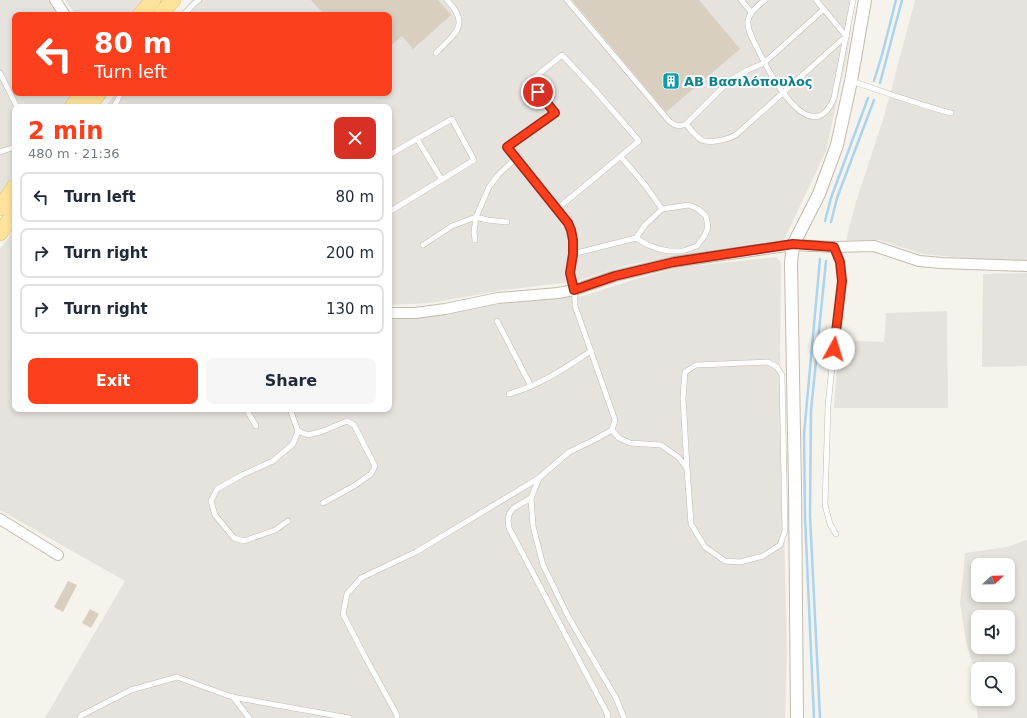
<!DOCTYPE html>
<html lang="en">
<head>
<meta charset="utf-8">
<style>
  body { margin:0; font-family:"DejaVu Sans",sans-serif; background:#f6f6f7; color:#1f2937; height:100vh; display:flex; flex-direction:column; font-size:15px; white-space:nowrap }
  * { box-sizing:border-box; margin:0 }
  p { font-size:13px; color:#747a83 }
  .icon { flex:none; width:22px; height:22px; fill:none; stroke:currentColor; stroke-width:2; stroke-linecap:round; stroke-linejoin:round }
  .map { position:relative; flex:1; overflow:hidden }
  .sheet { position:absolute; left:12px; top:104px; width:380px; height:308px; display:flex; flex-direction:column; background:#fff; border-radius:8px; box-shadow:0 2px 6px #0003 }
  .sheet>* { flex:none }
  .hud { position:absolute; left:12px; top:12px; width:380px; height:84px; border-radius:8px; box-shadow:0 2px 6px #0003; background:#fc3f1d; color:#fff; overflow:hidden }
  .needle { width:26px; rotate:68deg }
  .tools { position:absolute; left:971px; top:558px; display:grid; gap:8px }
  .tools a { display:grid; place-items:center; width:44px; height:44px; border-radius:8px; background:#fff; box-shadow:0 2px 6px #0003; font-size:20px }
  .pin { position:absolute; display:grid; place-items:center; width:34px; height:34px; color:#fff; margin:-17px; border:2px solid #fff; border-radius:50%; box-shadow:0 1px 4px #0007 }
  .me { position:absolute; width:44px; margin:-22px; rotate:6deg; stroke-linejoin:round; filter:drop-shadow(0 0 3px #0008) }
  .turn { display:flex; align-items:center; gap:14px; height:84px; padding:0 16px; font-size:18px }
  .turn .icon { width:52px; height:52px; stroke-width:2.5 }
  .turn b { display:block; font-size:28px; line-height:34px }
  .round { display:grid; place-items:center; flex:none; width:42px; height:42px; border-radius:8px; background:#f6f6f7 }
  .head { display:flex; align-items:center; justify-content:space-between; height:68px; padding:0 16px }
  h1 { font-size:24px; font-weight:600; line-height:30px; color:#fc3f1d }
  .cta { display:flex; gap:8px; margin-top:auto; padding:8px 16px }
  .cta a { flex:1; height:46px; border-radius:8px; background:#fc3f1d; color:#fff; font-size:16px; font-weight:600; line-height:46px; text-align:center }
  .cta a+a { background:#f6f6f7; color:#1f2937 }
  ul { padding:0; list-style:none }
  li { display:flex; align-items:center; gap:12px; height:50px; margin:0 8px 6px; padding:0 8px; border:2px solid #e0e1e3; border-radius:8px }
  li div { flex:1 }
  li b { display:block; font-size:15px }
  li em { font-style:normal }
  .map>svg:first-child { display:block }
  .industrial { fill:#e6e2dd; fill-rule:evenodd }
  .lines { fill:none; stroke-linecap:round; stroke-linejoin:round }
  .stream { stroke:#a9d4f2; stroke-width:2.5 }
  .building { fill:#d8cfc1 }
  .service-casing { stroke:#c2bbae; stroke-width:6 }
  .minor-casing { stroke:#c2bbae; stroke-width:12 }
  .tertiary-casing { stroke:#c2bbae; stroke-width:14 }
  .primary-casing { stroke:#e6c16a; stroke-width:16 }
  .service { stroke:#fff; stroke-width:5 }
  .minor { stroke:#fff; stroke-width:10 }
  .tertiary { stroke:#fff; stroke-width:12 }
  .primary { stroke:#ffe39c; stroke-width:15 }
  .route-casing { stroke:#a42913; stroke-width:10 }
  .route { stroke:#fc3f1d; stroke-width:7 }
  .labels { text-anchor:middle; dominant-baseline:central; stroke-width:4; stroke-linejoin:round; paint-order:stroke }
  .culture-label { font-size:13px; font-weight:bold; fill:#0d838f; stroke:#fff; text-anchor:start }
</style>
</head>
<body>
<div class="map">
<svg width="1027" height="718" viewBox="0 0 1027 718">
  <rect width="100%" height="100%" fill="#f6f3ec"/>
  <g class="industrial">
    <path d="M0,0H48L58,15H15V93H79L67,107H15V172L0,195Z"/>
    <path d="M65,0H149L137,15H76Z"/>
    <path d="M192,0H855L848,52L826,151L783,242L691,254L632,264L572,282L504,290L430,303L389,305V107H105L116,93H389V15H179Z"/>
    <path d="M915,0H1027V260L976,259L923,254L879,240H846L856,202L885,113Z"/>
    <path d="M15,229V409H389V318L443,315L500,304L583,296L633,280L675,268L776,257L781,262L780,352L787,654L785,718H45L125,581L0,510V249Z"/>
    <path d="M1027,273V366L982,367L983,274Z"/>
    <path d="M947,311L948,408H834L839,340L884,342L886,313Z"/>
    <path d="M1027,540V718H978L975,697L976,677L966,641L960,603L965,553L1007,547ZM978,565H1008V595H978ZM978,617H1008V647H978ZM978,669H1008V699H978Z"/>
  </g>
  <g class="lines">
    <g class="stream">
      <path d="M874,81L882,55L896,0"/>
      <path d="M880,83L902,0"/>
      <path d="M825,221L831,198L868,98"/>
      <path d="M831,222L837,198L874,100"/>
      <path d="M814,718L805,517L804,434L820,259"/>
      <path d="M820,718L810,516L811,411L826,261"/>
    </g>
  </g>
  <g class="building">
    <path d="M311,0H438L451,15L413,49L402,36L389,47V15H325Z"/>
    <path d="M572,0H699L740,49L666,112Z"/>
    <path d="M68,581L77,585L63,612L54,607Z"/>
    <path d="M90,609L99,614L91,628L82,623Z"/>
  </g>
  <g class="lines">
    <defs>
      <g id="service">
        <path d="M567,0L670,122C676,126 679,127 686,124L730,80L748,70L764,63L824,9"/>
        <path d="M741,0L751,12"/>
        <path d="M765,0C758,6 749,12 748,21C747,31 754,41 758,50C769,72 811,153 834,98L853,0"/>
        <path d="M816,0L846,36"/>
        <path d="M183,15L195,3L199,0"/>
        <path d="M436,53C455,33 471,25 447,0"/>
        <path d="M0,73L17,107"/>
        <path d="M851,81C885,92 917,104 951,113"/>
        <path d="M114,107L121,93"/>
        <path d="M686,124C690,129 696,137 702,140C710,144 730,139 737,134L846,36"/>
        <path d="M417,139L442,180"/>
        <path d="M0,152L15,147"/>
        <path d="M389,155L452,119L474,160L389,212"/>
        <path d="M621,157L645,185L662,209"/>
        <path d="M557,209L639,141L595,90L562,55L529,82L555,113L507,147L567,223C578,243 571,253 570,272C570,278 573,284 574,290C575,295 575,301 575,306L615,420L612,430L592,441L569,452L539,478L531,498L533,526L543,565L569,618L616,698L624,718"/>
        <path d="M475,240L474,232L476,217L489,187L499,174L516,158"/>
        <path d="M423,245L452,226L476,217L487,220L507,222"/>
        <path d="M834,247L840,262L842,281L838,307L828,406L825,505L830,524L836,534"/>
        <path d="M573,254L636,238L645,225L662,209L689,205L698,209L706,216L708,227L705,235L697,246L683,251H669L659,249L648,245L636,238"/>
        <path d="M497,321L531,386"/>
        <path d="M509,394C541,385 563,369 591,351"/>
        <path d="M246,409L256,426"/>
        <path d="M612,430L619,438L630,443L661,445L678,457L687,468L691,524L705,547L725,561L740,562L763,556L780,545L785,531L782,375L777,367L768,362L696,365L685,372L683,398L687,468"/>
        <path d="M298,431L308,435L323,431L347,421L354,425L375,466L371,474L354,486L323,503"/>
        <path d="M531,498C516,507 505,508 509,528L608,715L607,718"/>
        <path d="M288,521L275,530L244,541L234,538L215,515L211,501L217,489L242,475L273,461L293,444L298,431L290,409"/>
        <path d="M233,697L249,718"/>
        <path d="M80,718L82,715L131,690L177,677L232,697L349,718"/>
        <path d="M397,718V715L363,653L343,614L347,594L361,578L416,552L539,478"/>
      </g>
      <g id="minor">
        <path d="M55,0L65,15"/>
        <path d="M389,313H415L445,309L498,298L558,293L574,290L615,276L674,262L793,245L834,247L874,246L919,261L941,263L1027,266"/>
        <path d="M0,519L58,555"/>
      </g>
      <path id="tertiary" d="M797,718L795,488L791,263L793,245L819,194L837,145L851,81L865,0"/>
      <g id="primary">
        <path d="M140,15L153,0"/>
        <path d="M160,15L173,0"/>
        <path d="M72,107L82,93"/>
        <path d="M88,107L99,93"/>
        <path d="M0,208L15,186"/>
        <path d="M0,233L15,212"/>
      </g>
    </defs>
    <use href="#service" class="service-casing"/>
    <use href="#minor" class="minor-casing"/>
    <use href="#tertiary" class="tertiary-casing"/>
    <use href="#primary" class="primary-casing"/>
    <use href="#service" class="service"/>
    <use href="#minor" class="minor"/>
    <use href="#tertiary" class="tertiary"/>
    <use href="#primary" class="primary"/>
  </g>
  <g class="lines">
    <defs>
      <path id="route" d="M538,92L555,113L507,147L568,223L571,230L573,240V254L570,273L574,290L615,276L674,262L793,244L834,247L840,262L842,281L834,349"/>
    </defs>
    <use href="#route" class="route-casing"/>
    <use href="#route" class="route"/>
  </g>
  <defs>
    <symbol id="building-square" viewBox="-11 -11 22 22"><rect x="-9" y="-9" width="18" height="18" rx="4" fill="#0f9aa8" stroke="#fff"/><path d="M-4-6H4V6H1V3H-1V6H-4ZM-2.5-4.3h1.7v1.8h-1.7ZM.8-4.3h1.7v1.8H.8ZM-2.5-1h1.7V.8h-1.7ZM.8-1h1.7V.8H.8Z" fill="#fff"/></symbol>
  </defs>
  <g fill-rule="evenodd">
    <use href="#building-square" x="661" y="71" width="20" height="20"/>
  </g>
  <g class="labels">
    <g class="culture-label">
      <text x="684" y="81">ΑΒ Βασιλόπουλος</text>
    </g>
  </g>
</svg>
<div class="tools">
<a><svg class="needle" viewBox="-14 -14 28 28"><path d="M0-13l5 13h-10z" fill="#e53935"/><path d="M0 13l5-13h-10z" fill="#747a83"/></svg></a>
<a><svg class="icon" aria-label="sound" viewBox="0 0 24 24"><path d="M4 9h4l5-4v14l-5-4H4zM17 9q2 3 0 6"/></svg></a>
<a><svg class="icon" aria-label="search" viewBox="0 0 24 24"><circle cx="10" cy="10" r="6"/><path d="M15 15l6 6"/></svg></a>
</div>
<div class="pin" style="left:538px;top:92px;background:#d93025"><svg class="icon" aria-label="arrive" viewBox="0 0 24 24"><path d="M6 21V4h12l-3 4 3 4H6"/></svg></div>
<svg class="me" style="left:834px;top:349px" viewBox="-20 -20 40 40"><circle r="19" fill="#fff"/><path d="M0-13L10 11 0 6-10 11z" fill="#fc3f1d"/></svg>
<div class="hud">
<div class="turn"><svg class="icon" aria-label="left" viewBox="0 0 24 24"><path d="M17 20v-9H6M10 6l-5 5 5 5"/></svg><div><b>80 m</b>Turn left</div></div>
</div>
<section class="sheet">
<div class="head"><div><h1>2 min</h1><p>480 m · 21:36</p></div><a class="round" style="background:#d93025;color:#fff"><svg class="icon" aria-label="close" viewBox="0 0 24 24"><path d="M6 6l12 12M18 6L6 18"/></svg></a></div>
<ul>
<li><svg class="icon" aria-label="left" viewBox="0 0 24 24"><path d="M17 20v-9H6M10 6l-5 5 5 5"/></svg><div><b>Turn left</b></div><em>80 m</em></li>
<li><svg class="icon" aria-label="right" viewBox="0 0 24 24"><path d="M7 20v-9h11M14 6l5 5-5 5"/></svg><div><b>Turn right</b></div><em>200 m</em></li>
<li><svg class="icon" aria-label="right" viewBox="0 0 24 24"><path d="M7 20v-9h11M14 6l5 5-5 5"/></svg><div><b>Turn right</b></div><em>130 m</em></li>
</ul>
<div class="cta"><a>Exit</a><a>Share</a></div>
</section>
</div>
</body>
</html>
